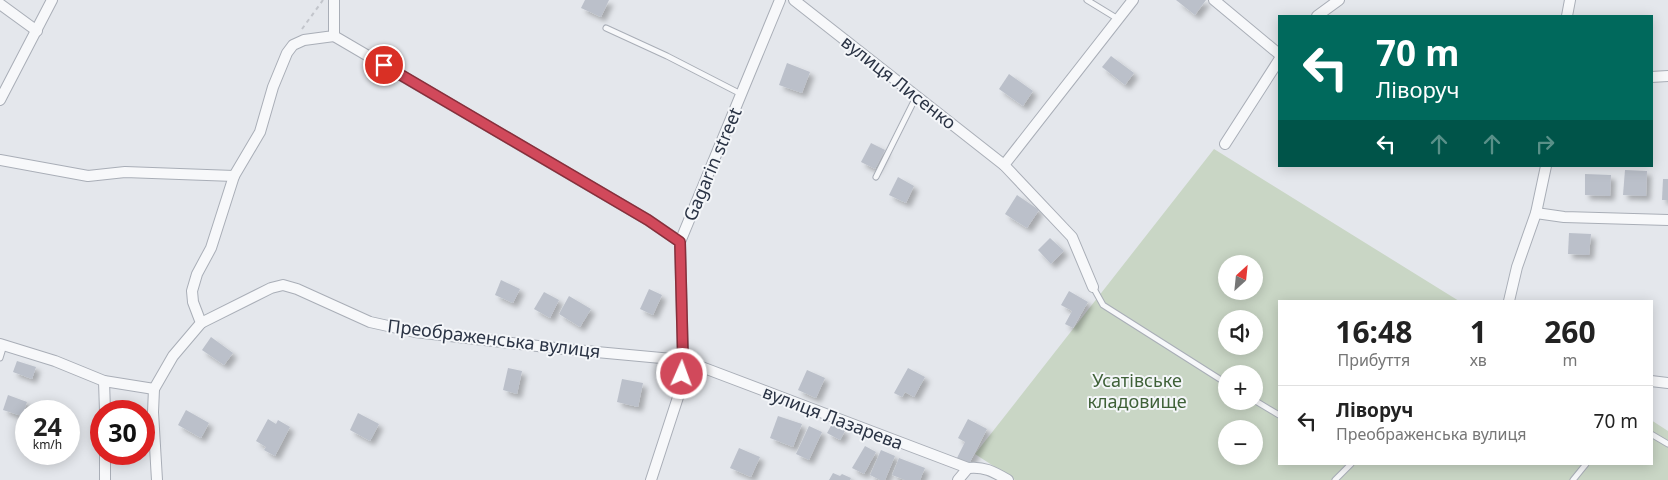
<!DOCTYPE html>
<html lang="uk">
<head>
<meta charset="utf-8">
<style>
  body { margin:0; font-family:"Noto Sans",sans-serif; background:#f2f2f2; color:#222; height:100vh; display:flex; flex-direction:column; font-size:19px; white-space:nowrap }
  * { box-sizing:border-box; margin:0 }
  p { font-size:16px; color:#767676 }
  .icon { flex:none; width:28px; height:28px; fill:none; stroke:currentColor; stroke-width:2; stroke-linecap:round; stroke-linejoin:round }
  .map { position:relative; flex:1; overflow:hidden }
  .side { position:absolute; left:1278px; top:300px; width:375px; height:165px; display:flex; flex-direction:column; background:#fff; border-radius:0px; box-shadow:0 2px 12px #0003 }
  .side>* { flex:none }
  .hud { position:absolute; left:1278px; top:15px; width:375px; height:152px; border-radius:0px; box-shadow:0 2px 12px #0003; background:#00695c; color:#fff; overflow:hidden }
  .needle { width:32px; rotate:27deg }
  .fabs { position:absolute; left:1218px; top:255px; display:grid; gap:10px }
  .fabs a { display:grid; place-items:center; width:45px; height:45px; border-radius:50%; background:#fff; box-shadow:0 2px 12px #0003; font-size:25px }
  .speed { position:absolute; left:15px; top:400px; display:flex; gap:10px; font-size:25px; font-weight:700; text-align:center }
  .speed>* { display:grid; place-content:center; width:65px; height:65px; border-radius:50%; background:#fff; box-shadow:0 2px 12px #0003; line-height:1 }
  .speed small { font-size:12px; font-weight:400 }
  .speed .limit { border:8px solid #d22; background:#fff; color:#111 }
  .pin { position:absolute; display:grid; place-items:center; width:42px; height:42px; color:#fff; margin:-21px; border:2px solid #fff; border-radius:50%; box-shadow:0 1px 5px #0007 }
  .me { position:absolute; width:55px; margin:-28px; rotate:2deg; stroke-linejoin:round; filter:drop-shadow(0 0 4px #0008) }
  .turn { display:flex; align-items:center; gap:18px; height:105px; padding:0 15px; font-size:22px }
  .turn .icon { width:65px; height:65px; stroke-width:2.5 }
  .turn b { display:block; font-size:35px; line-height:42px }
  .lanes { display:flex; align-items:center; height:48px; padding:0 15px; background:#0003; justify-content:center; gap:25px; direction:ltr }
  .lanes .off { opacity:.35 }
  .eta { display:flex; justify-content:space-evenly; align-items:center; height:85px; text-align:center }
  .eta b { font-size:30px; font-weight:700; line-height:35px }
  ul { padding:0; list-style:none }
  li { display:flex; align-items:center; gap:15px; height:70px; padding:0 15px; border-top:1px solid #e0e0e0 }
  li div { flex:1 }
  li b { display:block; font-size:19px }
  li em { font-style:normal }
  .map>svg:first-child { display:block }
  .green { fill:#c9d6c5; fill-rule:evenodd }
  .building { fill:#bbc0ca; filter:url(#shadow) }
  .lines { fill:none; stroke-linecap:round; stroke-linejoin:round }
  .lane-casing { stroke:#a9aeb7; stroke-width:7 }
  .street-casing { stroke:#a9aeb7; stroke-width:12 }
  .path { stroke:#c2c5cb; stroke-width:2; stroke-dasharray:4 4; stroke-linecap:butt }
  .lane { stroke:#f7f8fa; stroke-width:5 }
  .street { stroke:#f7f8fa; stroke-width:10 }
  .route-casing { stroke:#882f3b; stroke-width:12 }
  .route { stroke:#d1495b; stroke-width:9 }
  .labels { text-anchor:middle; dominant-baseline:central; stroke-width:4; stroke-linejoin:round; paint-order:stroke }
  .street-label { font-size:18px; fill:#2b3445; stroke:#f4f6f9 }
  .park-label { font-size:18px; fill:#3f6138; stroke:#f4f6f9 }
</style>
</head>
<body>
<div class="map">
<svg width="1668" height="480" viewBox="0 0 1668 480">
  <defs>
    <filter id="shadow"><feDropShadow dx="4.5" dy="4.5" stdDeviation="2.5" flood-color="#0004"/></filter>
  </defs>
  <rect width="100%" height="100%" fill="#e4e7ec"/>
  <path class="green" d="M1214,149L1459,301H1279V464H1651V420L1668,431V480H1015L975,454ZM1226,264H1254V291H1226ZM1226,319H1254V346H1226ZM1226,374H1254V401H1226ZM1226,429H1254V456H1226Z"/>
  <g class="building">
    <path d="M585,0H609L601,17L581,8Z"/>
    <path d="M1176,0H1206L1195,15Z"/>
    <path d="M1111,56L1134,73L1125,85L1102,67Z"/>
    <path d="M787,63L810,72L802,93L779,85Z"/>
    <path d="M1009,74L1033,91L1023,106L999,89Z"/>
    <path d="M871,143L885,150L875,169L861,162Z"/>
    <path d="M1625,170L1647,171L1646,196L1623,195Z"/>
    <path d="M1585,174L1611,175L1610,196L1585,195Z"/>
    <path d="M898,177L914,186L906,203L889,195Z"/>
    <path d="M1663,179H1668V200H1662Z"/>
    <path d="M1017,195L1039,210L1027,228L1005,214Z"/>
    <path d="M1569,233L1591,234L1589,255L1568,254Z"/>
    <path d="M1050,238L1064,251L1051,264L1038,250Z"/>
    <path d="M501,280L520,289L513,303L495,295Z"/>
    <path d="M649,289L662,295L653,315L640,309Z"/>
    <path d="M1069,291L1088,302L1073,328L1065,324L1072,311L1061,305Z"/>
    <path d="M544,292L559,300L550,318L534,309Z"/>
    <path d="M569,296L591,309L580,327L559,314Z"/>
    <path d="M211,337L233,353L224,365L202,350Z"/>
    <path d="M17,361L36,367L32,379L13,372Z"/>
    <path d="M508,368L522,371L517,394L503,390Z"/>
    <path d="M908,368L925,377L914,397L905,392L902,397L894,393Z"/>
    <path d="M807,370L825,378L816,398L798,390Z"/>
    <path d="M622,379L643,383L638,407L617,402Z"/>
    <path d="M8,395L27,402L22,416L3,410Z"/>
    <path d="M186,410L209,423L201,438L178,425Z"/>
    <path d="M358,413L379,424L370,441L350,430Z"/>
    <path d="M778,416L802,424L793,447L770,438Z"/>
    <path d="M268,419L276,424L278,420L290,427L275,456L264,450L266,447L256,441Z"/>
    <path d="M968,419L987,429L969,464L957,458L965,442L958,438Z"/>
    <path d="M832,424L845,431L840,440L827,433Z"/>
    <path d="M809,426L822,432L809,460L796,454Z"/>
    <path d="M865,446L876,452L864,474L852,468Z"/>
    <path d="M739,448L760,457L751,477L730,468Z"/>
    <path d="M881,450L895,456L885,480H880L870,475Z"/>
    <path d="M899,458L925,468L920,480H905L892,475Z"/>
    <path d="M833,473L840,476L842,474L851,478L850,480H829Z"/>
  </g>
  <g class="lines">
    <defs>
      <g id="lane">
        <path d="M1087,0L1118,19"/>
        <path d="M606,28L667,56L741,94"/>
        <path d="M876,177L916,97"/>
        <path d="M1093,287L1103,305L1226,383"/>
        <path d="M0,358L4,345"/>
        <path d="M1254,400L1279,415"/>
        <path d="M1651,434L1668,444"/>
        <path d="M1335,480L1351,464"/>
        <path d="M1573,480L1586,464"/>
      </g>
      <g id="street">
        <path d="M794,0L1004,165L1072,237L1093,287"/>
        <path d="M1214,0L1279,54"/>
        <path d="M0,4L37,31"/>
        <path d="M1317,16L1339,0"/>
        <path d="M1567,16L1570,0"/>
        <path d="M334,36L648,220L680,242"/>
        <path d="M1651,77L1668,76"/>
        <path d="M0,100L52,0"/>
        <path d="M1225,144L1279,60"/>
        <path d="M0,160L88,176L125,172L234,176"/>
        <path d="M1004,165L1133,0"/>
        <path d="M1536,213L1564,217L1668,220"/>
        <path d="M1509,301L1517,267L1536,213L1546,166"/>
        <path d="M201,323L271,288L283,285L297,289L370,322L415,332L564,349L683,360L968,468L958,480"/>
        <path d="M0,344L55,361L104,381L154,389"/>
        <path d="M104,381L105,411"/>
        <path d="M1651,381L1668,383"/>
        <path d="M968,468C984,466 994,472 1008,480"/>
        <path d="M105,480V454"/>
        <path d="M157,480L153,412L154,389L173,356L201,323L193,302L192,291L197,274L211,248L234,176L260,132L273,87L287,53L293,45L304,40L334,36V0"/>
        <path d="M651,480L681,388L683,360L680,242L780,0"/>
      </g>
    </defs>
    <use href="#lane" class="lane-casing"/>
    <use href="#street" class="street-casing"/>
    <path class="path" d="M302,29L323,0"/>
    <use href="#lane" class="lane"/>
    <use href="#street" class="street"/>
  </g>
  <g class="lines">
    <defs>
      <path id="route" d="M384,65L648,220L680,242L683,360L682,374"/>
    </defs>
    <use href="#route" class="route-casing"/>
    <use href="#route" class="route"/>
  </g>
  <g class="labels">
    <g class="street-label">
      <text transform="translate(899 82) rotate(38)">вулиця Лисенко</text>
      <text transform="translate(712 164) rotate(-67)">Gagarin street</text>
      <text transform="translate(494 338) rotate(7)">Преображенська вулиця</text>
      <text transform="translate(833 417) rotate(21)">вулиця Лазарева</text>
    </g>
    <g class="park-label">
      <text x="1137" y="380">Усатівське<tspan x="1137" dy="21">кладовище</tspan></text>
    </g>
  </g>
</svg>
<div class="fabs">
<a><svg class="needle" viewBox="-14 -14 28 28"><path d="M0-13l5 13h-10z" fill="#e53935"/><path d="M0 13l5-13h-10z" fill="#767676"/></svg></a>
<a><svg class="icon" aria-label="sound" viewBox="0 0 24 24"><path d="M4 9h4l5-4v14l-5-4H4zM17 9q2 3 0 6"/></svg></a>
<a>+</a>
<a>−</a>
</div>
<div class="speed"><div>24<small>km/h</small></div><div class="limit">30</div></div>
<div class="pin" style="left:384px;top:65px;background:#d93025"><svg class="icon" aria-label="arrive" viewBox="0 0 24 24"><path d="M6 21V4h12l-3 4 3 4H6"/></svg></div>
<svg class="me" style="left:682px;top:374px" viewBox="-20 -20 40 40"><circle r="17" fill="#d1495b" stroke="#fff" stroke-width="3"/><path d="M0-11L8 9 0 5-8 9z" fill="#fff"/></svg>
<div class="hud">
<div class="turn"><svg class="icon" aria-label="left" viewBox="0 0 24 24"><path d="M17 20v-9H6M10 6l-5 5 5 5"/></svg><div><b>70 m</b>Ліворуч</div></div>
<div class="lanes"><svg class="icon" aria-label="left" viewBox="0 0 24 24"><path d="M17 20v-9H6M10 6l-5 5 5 5"/></svg><svg class="icon off" aria-label="ahead" viewBox="0 0 24 24"><path d="M12 20V5M6 11l6-6 6 6"/></svg><svg class="icon off" aria-label="ahead" viewBox="0 0 24 24"><path d="M12 20V5M6 11l6-6 6 6"/></svg><svg class="icon off" aria-label="right" viewBox="0 0 24 24"><path d="M7 20v-9h11M14 6l5 5-5 5"/></svg></div>
</div>
<section class="side">
<div class="eta">
<div><b>16:48</b><p>Прибуття</p></div>
<div><b>1</b><p>хв</p></div>
<div><b>260</b><p>m</p></div>
</div>
<ul>
<li><svg class="icon" aria-label="left" viewBox="0 0 24 24"><path d="M17 20v-9H6M10 6l-5 5 5 5"/></svg><div><b>Ліворуч</b><p>Преображенська вулиця</p></div><em>70 m</em></li>
</ul>
</section>
</div>
</body>
</html>
